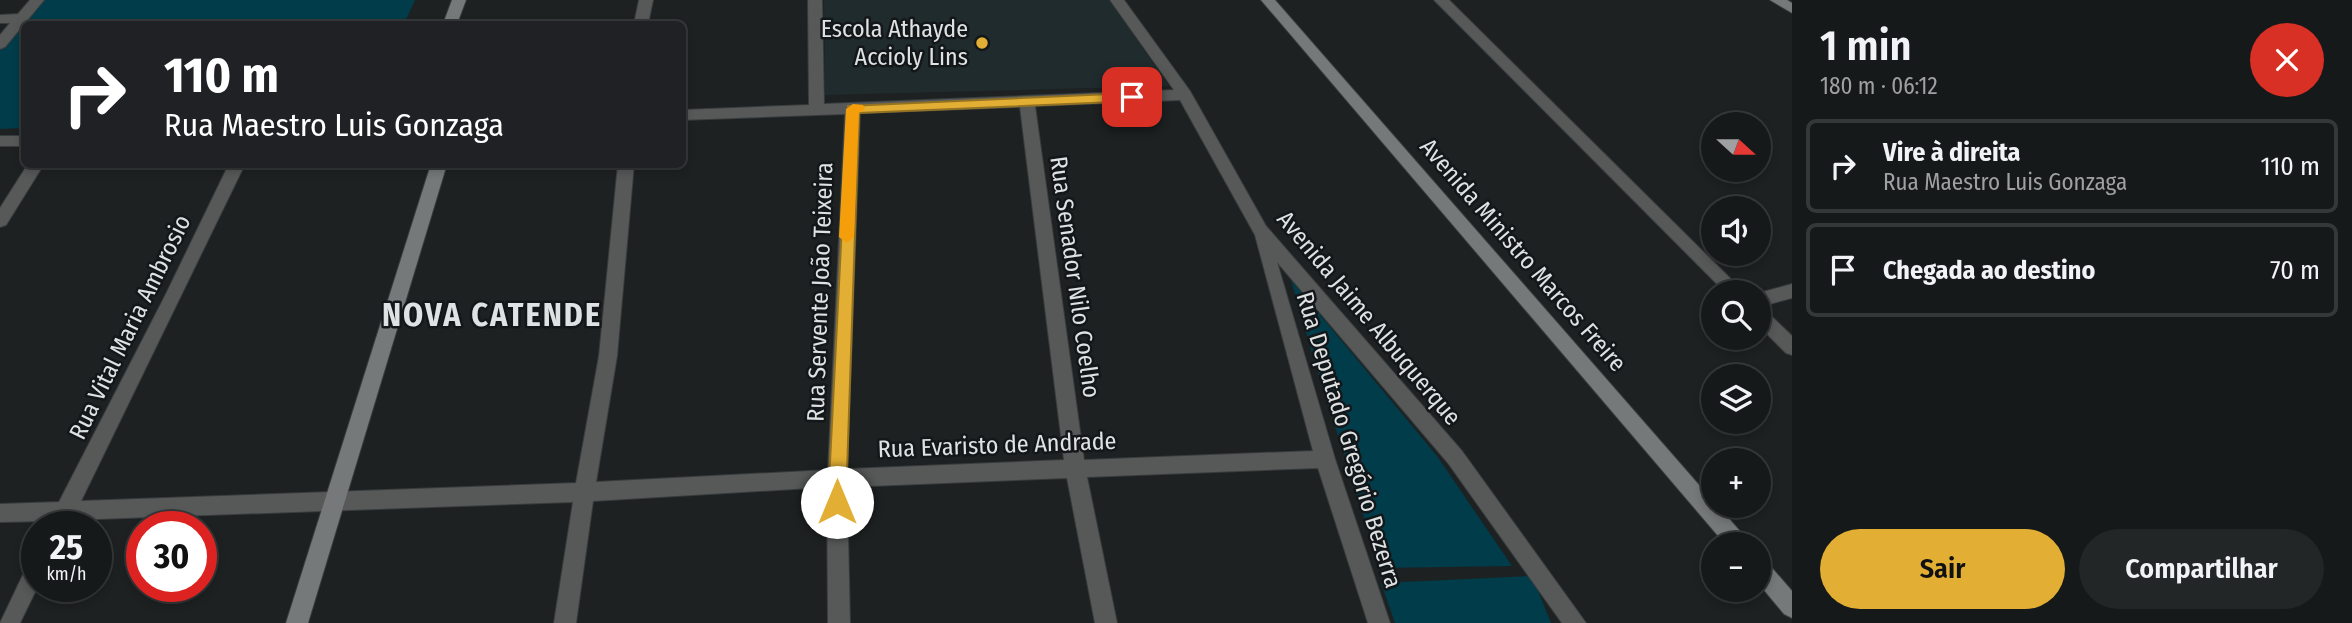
<!DOCTYPE html>
<html lang="pt">
<head>
<meta charset="utf-8">
<style>
  body { margin:0; font-family:"Fira Sans Condensed",sans-serif; background:#232627; color:#f1f3f6; height:100vh; display:flex; flex-direction:column; font-size:26px; white-space:nowrap }
  * { box-sizing:border-box; margin:0 }
  p { font-size:23px; color:#9ea0a2 }
  .icon { flex:none; width:38px; height:38px; fill:none; stroke:currentColor; stroke-width:2; stroke-linecap:round; stroke-linejoin:round }
  .map { position:relative; flex:1; overflow:hidden }
  .sheet { display:flex; flex-direction:column; background:#16191a; width:560px }
  .sheet>* { flex:none }
  .top-card { position:absolute; left:21px; top:21px; width:665px; height:147px; border-radius:10px; box-shadow:0 4px 10px #0003,0 0 0 2px #353839; background:#202124; color:#fff; overflow:hidden }
  .needle { width:46px; rotate:111deg }
  .tools { position:absolute; left:1701px; top:112px; display:grid; gap:14px }
  .tools a { display:grid; place-items:center; width:70px; height:70px; border-radius:50%; background:#16191a; box-shadow:0 4px 10px #0003,0 0 0 2px #353839; font-size:35px }
  .speed { position:absolute; left:21px; top:511px; display:flex; gap:14px; font-size:35px; font-weight:700; text-align:center }
  .speed>* { display:grid; place-content:center; width:91px; height:91px; border-radius:50%; background:#16191a; box-shadow:0 4px 10px #0003,0 0 0 2px #353839; line-height:1 }
  .speed small { font-size:18px; font-weight:400 }
  .speed .limit { border:10px solid #d22; background:#fff; color:#111 }
  .pin { position:absolute; display:grid; place-items:center; width:60px; height:60px; color:#fff; margin:-30px; border-radius:14px; box-shadow:0 4px 10px #0006 }
  .me { position:absolute; width:77px; margin:-38px; rotate:0deg; stroke-linejoin:round; filter:drop-shadow(0 0 5px #0008) }
  .turn { display:flex; align-items:center; gap:24px; height:147px; padding:0 28px; font-size:32px }
  .turn .icon { width:91px; height:91px; stroke-width:2.5 }
  .turn b { display:block; font-size:49px; line-height:60px }
  .round { display:grid; place-items:center; flex:none; width:74px; height:74px; border-radius:37px; background:#232627 }
  .headline { display:flex; align-items:center; justify-content:space-between; height:119px; padding:0 28px }
  h1 { font-size:42px; font-weight:600; line-height:52px }
  .primary-button { display:flex; gap:14px; margin-top:auto; padding:14px 28px }
  .primary-button a { flex:1; height:80px; border-radius:42px; background:#e2af34; color:#111; font-size:28px; font-weight:600; line-height:80px; text-align:center }
  .primary-button a+a { background:#232627; color:#f1f3f6 }
  ul { padding:0; list-style:none }
  li { display:flex; align-items:center; gap:21px; height:94px; margin:0 14px 10px; padding:0 14px; border:4px solid #353839; border-radius:10px }
  li div { flex:1 }
  li b { display:block; font-size:26px }
  li em { font-style:normal }
  main { display:flex; flex:1; min-height:0 }
  .map>svg:first-child { display:block }
  .built { fill:#202b2e }
  .green { fill:#003c4a }
  .lines { fill:none; stroke-linecap:round; stroke-linejoin:round }
  .street-casing { stroke:#383c3d; stroke-width:2 }
  .secondary-casing { stroke:#383c3d; stroke-width:2 }
  .street { fill:#575959; fill-rule:evenodd }
  .secondary { fill:#76797a; fill-rule:evenodd }
  .route { fill:#e2af34; stroke:#937222; stroke-width:2 }
  .slow { fill:#f59e0b }
  .poi-dot { fill:#e2af34; stroke:#141719; stroke-width:2.5 }
  .labels { text-anchor:middle; dominant-baseline:central; stroke-width:5; stroke-linejoin:round; paint-order:stroke }
  .poi-label { font-size:24px; fill:#dfe2e2; stroke:#141719; text-anchor:end }
  .street-label { font-size:24px; fill:#dfe2e2; stroke:#141719 }
  .district-label { font-size:32px; font-weight:bold; letter-spacing:2px; fill:#dfe2e2; stroke:#141719 }
</style>
</head>
<body>
<main>
<div class="map">
<svg width="1792" height="623" viewBox="0 0 1792 623">
  <rect width="100%" height="100%" fill="#1d2122"/>
  <path class="built" d="M824,0H1109L1169,86L825,95Z"/>
  <g class="green">
    <path d="M40,0H415L404,24H24V128L0,129V51Z"/>
    <path d="M1291,280L1437,456L1512,566L1380,568L1313,357Z"/>
    <path d="M1532,576L1551,623H1395L1381,583Z"/>
  </g>
  <g class="lines">
    <defs>
      <g id="street">
        <path d="M30,0H44L5,47L0,49V35L10,23H0V15L18,14Z"/>
        <path d="M639,0H653L648,24H634Z"/>
        <path d="M808,0H822L824,104L1174,90L1110,0H1124L1190,91L1266,226L1462,451L1586,623H1562L1448,463L1277,262L1335,459L1390,623H1368L1318,468L1087,477L1117,623H1095L1067,478L847,487L850,623H828L827,487L593,501L576,623H554L573,502L71,520L68,527H47L50,521L0,522V504L59,502L165,296L229,164H245L81,501L576,483L599,356L618,164H634L617,356L596,482L828,470L845,114L682,120V110L809,105ZM1180,100L1255,235L1313,451L1084,460L1035,106ZM1020,107L1064,460L847,469L860,113Z"/>
        <path d="M1434,0H1449L1744,292H1725Z"/>
        <rect x="0" y="136" width="24" height="10"/>
        <path d="M28,164H44L6,225L0,227V208Z"/>
        <path d="M1792,284V298L1759,307V293Z"/>
        <path d="M1759,308L1765,310L1792,336V355L1786,353L1759,326Z"/>
        <path d="M37,557L38,586L20,623H0L30,560Z"/>
      </g>
      <g id="secondary">
        <path d="M452,0H466L457,24H443Z"/>
        <path d="M1261,0H1275L1713,501V506H1718L1745,537L1748,544H1725Z"/>
        <path d="M1770,0H1787L1792,3V13Z"/>
        <path d="M431,164H447L308,623H286Z"/>
        <path d="M1759,558L1766,561L1792,591V618L1784,614L1759,584Z"/>
      </g>
    </defs>
    <use href="#street" class="street-casing"/>
    <use href="#secondary" class="secondary-casing"/>
    <use href="#street" class="street"/>
    <use href="#secondary" class="secondary"/>
  </g>
  <path class="route" d="M1132,93L1137,94V101L859,113L846,502L843,508L837,510L830,508L828,502L848,106Z"/>
  <path class="slow" d="M853,104L863,105L865,109L859,113L854,237L847,243L839,237L846,109Z"/>
  <circle class="poi-dot" cx="982" cy="43" r="7"/>
  <g class="labels">
    <g class="poi-label">
      <text x="968" y="29">Escola Athayde<tspan x="968" dy="28">Accioly Lins</tspan></text>
    </g>
    <g class="street-label">
      <text transform="translate(1523 255) rotate(49)">Avenida Ministro Marcos Freire</text>
      <text transform="translate(1075 277) rotate(82)">Rua Senador Nilo Coelho</text>
      <text transform="translate(820 292) rotate(-88)">Rua Servente João Teixeira</text>
      <text transform="translate(1369 318) rotate(50)">Avenida Jaime Albuquerque</text>
      <text transform="translate(130 327) rotate(-64)">Rua Vital Maria Ambrosio</text>
      <text transform="translate(1349 440) rotate(73)">Rua Deputado Gregório Bezerra</text>
      <text transform="translate(997 445) rotate(-2)">Rua Evaristo de Andrade</text>
    </g>
    <g class="district-label">
      <text x="492" y="315">NOVA CATENDE</text>
    </g>
  </g>
</svg>
<div class="tools">
<a><svg class="needle" viewBox="-14 -14 28 28"><path d="M0-13l5 13h-10z" fill="#e53935"/><path d="M0 13l5-13h-10z" fill="#9ea0a2"/></svg></a>
<a><svg class="icon" aria-label="sound" viewBox="0 0 24 24"><path d="M4 9h4l5-4v14l-5-4H4zM17 9q2 3 0 6"/></svg></a>
<a><svg class="icon" aria-label="search" viewBox="0 0 24 24"><circle cx="10" cy="10" r="6"/><path d="M15 15l6 6"/></svg></a>
<a><svg class="icon" aria-label="layers" viewBox="0 0 24 24"><path d="M12 4l9 5-9 5-9-5zM3 14l9 5 9-5"/></svg></a>
<a>+</a>
<a>−</a>
</div>
<div class="speed"><div>25<small>km/h</small></div><div class="limit">30</div></div>
<div class="pin" style="left:1132px;top:97px;background:#d93025"><svg class="icon" aria-label="arrive" viewBox="0 0 24 24"><path d="M6 21V4h12l-3 4 3 4H6"/></svg></div>
<svg class="me" style="left:837px;top:502px" viewBox="-20 -20 40 40"><circle r="19" fill="#fff"/><path d="M0-13L10 11 0 6-10 11z" fill="#e2af34"/></svg>
<div class="top-card">
<div class="turn"><svg class="icon" aria-label="right" viewBox="0 0 24 24"><path d="M7 20v-9h11M14 6l5 5-5 5"/></svg><div><b>110 m</b>Rua Maestro Luis Gonzaga</div></div>
</div>
</div>
<section class="sheet">
<div class="headline"><div><h1>1 min</h1><p>180 m · 06:12</p></div><a class="round" style="background:#d93025;color:#fff"><svg class="icon" aria-label="close" viewBox="0 0 24 24"><path d="M6 6l12 12M18 6L6 18"/></svg></a></div>
<ul>
<li><svg class="icon" aria-label="right" viewBox="0 0 24 24"><path d="M7 20v-9h11M14 6l5 5-5 5"/></svg><div><b>Vire à direita</b><p>Rua Maestro Luis Gonzaga</p></div><em>110 m</em></li>
<li><svg class="icon" aria-label="arrive" viewBox="0 0 24 24"><path d="M6 21V4h12l-3 4 3 4H6"/></svg><div><b>Chegada ao destino</b></div><em>70 m</em></li>
</ul>
<div class="primary-button"><a>Sair</a><a>Compartilhar</a></div>
</section>
</main>
</body>
</html>
